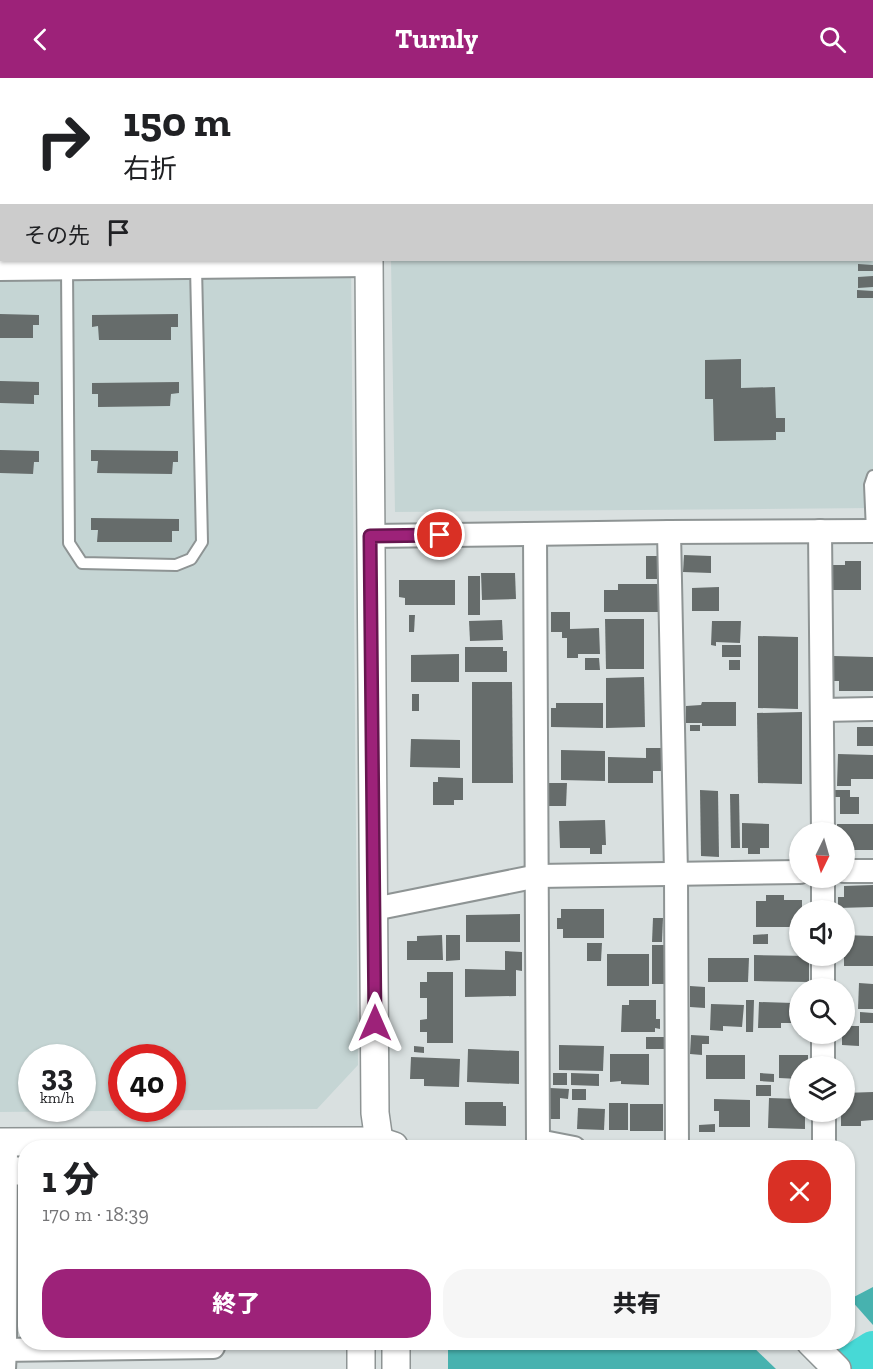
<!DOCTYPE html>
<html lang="ja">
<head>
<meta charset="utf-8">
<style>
  body { margin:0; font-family:"Zilla Slab","Noto Sans JP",serif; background:#f6f6f6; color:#202124; height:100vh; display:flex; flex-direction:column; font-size:22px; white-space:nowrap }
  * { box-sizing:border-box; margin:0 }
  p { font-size:20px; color:#757577 }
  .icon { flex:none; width:33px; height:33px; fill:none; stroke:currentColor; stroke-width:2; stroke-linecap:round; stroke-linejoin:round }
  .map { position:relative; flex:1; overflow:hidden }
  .side { position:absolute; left:18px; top:1062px; width:837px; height:210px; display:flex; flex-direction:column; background:#fff; border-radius:24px; box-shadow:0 2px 4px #0004 }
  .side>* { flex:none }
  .banner { position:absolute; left:0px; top:0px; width:873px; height:183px; box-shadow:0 2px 4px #0004; background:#fff; color:#202124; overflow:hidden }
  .needle { width:39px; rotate:185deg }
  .controls { position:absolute; left:789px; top:744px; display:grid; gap:12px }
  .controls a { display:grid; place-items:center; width:66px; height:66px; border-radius:50%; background:#fff; box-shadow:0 2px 4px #0004; font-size:30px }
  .speed { position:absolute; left:18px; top:966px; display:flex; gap:12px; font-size:30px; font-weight:700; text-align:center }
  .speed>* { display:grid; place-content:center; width:78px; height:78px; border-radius:50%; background:#fff; box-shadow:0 2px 4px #0004; line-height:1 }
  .speed small { font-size:15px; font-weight:400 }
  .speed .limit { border:9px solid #d22; background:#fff; color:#111 }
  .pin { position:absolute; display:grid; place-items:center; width:51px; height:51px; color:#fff; margin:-26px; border:3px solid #fff; border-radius:50%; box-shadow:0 2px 6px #0007 }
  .me { position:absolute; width:66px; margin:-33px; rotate:0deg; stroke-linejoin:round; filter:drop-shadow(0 0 4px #0008) }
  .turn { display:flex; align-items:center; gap:21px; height:126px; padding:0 24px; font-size:27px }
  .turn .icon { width:78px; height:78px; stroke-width:2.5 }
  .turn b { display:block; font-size:42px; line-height:51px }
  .then { display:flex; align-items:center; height:57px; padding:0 24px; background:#0003; gap:12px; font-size:22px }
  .round { display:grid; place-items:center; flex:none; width:63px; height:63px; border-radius:24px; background:#f6f6f6 }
  .overview { display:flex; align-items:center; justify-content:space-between; height:102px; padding:0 24px }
  h1 { font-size:36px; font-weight:800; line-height:45px }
  .button { display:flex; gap:12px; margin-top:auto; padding:12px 24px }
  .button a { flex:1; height:69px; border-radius:24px; background:#9d2279; color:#fff; font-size:24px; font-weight:800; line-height:69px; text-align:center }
  .button a+a { background:#f6f6f6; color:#202124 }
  header { display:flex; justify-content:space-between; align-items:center; height:78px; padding:0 24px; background:#9d2279; color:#fff; font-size:27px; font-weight:800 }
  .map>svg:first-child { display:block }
  .built { fill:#c5d5d4; fill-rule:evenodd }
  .forest { fill:#47b2af }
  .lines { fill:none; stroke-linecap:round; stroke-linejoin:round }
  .river { stroke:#47d9d6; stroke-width:38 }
  .building { fill:#666c6b }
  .service-casing { stroke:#8e9494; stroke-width:14 }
  .minor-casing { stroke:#8e9494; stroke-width:26 }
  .tertiary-casing { stroke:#8e9494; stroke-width:30 }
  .service { stroke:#fff; stroke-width:10 }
  .minor { stroke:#fff; stroke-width:22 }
  .tertiary { stroke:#fff; stroke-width:27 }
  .route-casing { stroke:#66164f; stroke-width:15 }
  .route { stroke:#9d2279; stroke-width:10 }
</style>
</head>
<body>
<header><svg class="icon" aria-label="back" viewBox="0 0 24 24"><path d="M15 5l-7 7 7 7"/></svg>Turnly<svg class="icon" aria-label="search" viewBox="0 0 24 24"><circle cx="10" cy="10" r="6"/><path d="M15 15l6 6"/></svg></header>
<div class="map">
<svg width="873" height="1291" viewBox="0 0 873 1291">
  <rect width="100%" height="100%" fill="#d9e0e0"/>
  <g class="built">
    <path d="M0,0H350V2H2V182H351L358,987L317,1031L0,1034ZM32,980H82V1030H32ZM122,980H172V1030H122Z"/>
    <path d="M389,0H873V430L395,434L391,182H872V2H389Z"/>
  </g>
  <g class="forest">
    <path d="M873,1209V1247L850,1221Z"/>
    <path d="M448,1265H749L776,1291H448Z"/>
  </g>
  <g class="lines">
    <path class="river" d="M843,1291L873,1272"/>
  </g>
  <g class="building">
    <path d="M858,186L873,187V193H858Z"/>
    <path d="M873,198V209L858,210V199Z"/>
    <path d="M857,212L873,213V220H857Z"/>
    <path d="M0,236L39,237V247H33V260H0Z"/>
    <path d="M178,236V249H171V262H99L98,248L92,249V237Z"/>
    <path d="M741,281V310L775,309L776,340H785V354H776V362L714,363L713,321H705V282Z"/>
    <path d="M0,303L39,304V317H34V326L0,325Z"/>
    <path d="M179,304V315L171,316L170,328L98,329V316H92V305Z"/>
    <path d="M0,372L39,373V384H34L33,396L0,395Z"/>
    <path d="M91,372L178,373V384H173L172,396L97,395L98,383H91Z"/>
    <path d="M91,440L179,441V453H172V464H97L98,452H91Z"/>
    <path d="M684,477L711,478V495L683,494Z"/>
    <path d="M646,478H663L662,501H646Z"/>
    <path d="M845,483H861V512H831V487H845Z"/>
    <path d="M481,495H515L516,521L482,522Z"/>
    <rect x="468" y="498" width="12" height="39"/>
    <path d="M399,502H455V527H405V520L399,519Z"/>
    <path d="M618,506H659V534H604V512H618Z"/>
    <path d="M719,509V533H692V510Z"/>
    <path d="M551,534H570V551L599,550L600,576H578V580H567V560H562V554H551Z"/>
    <path d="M409,537H415L414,554H409Z"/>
    <path d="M605,541H644V591H606Z"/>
    <path d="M502,542L503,562L470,563L469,543Z"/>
    <path d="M712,543H741L740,565L716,564V568L711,567Z"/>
    <path d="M758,558L798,559V631L758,630Z"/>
    <rect x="722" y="567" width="19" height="12"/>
    <path d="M465,569H503V573H507V594H465Z"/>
    <path d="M459,576V604H411V577Z"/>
    <path d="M834,578L873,579V613H839V603H834Z"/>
    <path d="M585,580H599L600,592H585Z"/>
    <rect x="729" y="582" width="11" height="10"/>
    <path d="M644,599L645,649L606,650V600Z"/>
    <path d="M472,604H512L513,705H472Z"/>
    <rect x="412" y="616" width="7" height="17"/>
    <path d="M702,624H736V648H702V645H686V628L701,627Z"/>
    <path d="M556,625H603V650L551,649V630H556Z"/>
    <path d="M802,634V706L758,705L757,635Z"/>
    <rect x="690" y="647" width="10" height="6"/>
    <rect x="857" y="649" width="16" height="19"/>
    <path d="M411,661L460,662V690L410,689Z"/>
    <path d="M646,670H663L662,693H653V705H608V679L646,680Z"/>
    <path d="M561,672L605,673V703L561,702Z"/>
    <path d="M838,676L873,677V701H851V708H837Z"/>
    <path d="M438,699L463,700V722H454V727H433V704H438Z"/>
    <path d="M546,705H567L566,728H546Z"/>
    <path d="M700,712L718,713L719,779L701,778Z"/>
    <path d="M833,712H850V719H859V736H840V719H833Z"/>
    <path d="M730,716H739L740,770H731Z"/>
    <path d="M605,742L606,767H602V776H590V770H560L559,743Z"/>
    <path d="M742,745L769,746V770H760V776H748V770H742Z"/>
    <path d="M837,746H873V772H844V754H837Z"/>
    <path d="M873,807V829L838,830V819H844V808Z"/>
    <path d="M766,817H784V822H802V832H800V849H756V823H766Z"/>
    <path d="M561,831H604V860H563V851H557V840H561Z"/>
    <path d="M520,836V864H466V837Z"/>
    <path d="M653,840H663L662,864H652Z"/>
    <path d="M768,856V866H753V857Z"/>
    <path d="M442,857L443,882H407V863H417V858Z"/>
    <path d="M446,857H460V882L446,883Z"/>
    <path d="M844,857L873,858V888H844Z"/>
    <path d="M587,865H602L601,883H587Z"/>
    <rect x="652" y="867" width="13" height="39"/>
    <path d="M505,873L522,874V893L516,892V918L465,919V891L505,892Z"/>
    <rect x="607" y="876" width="42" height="32"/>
    <path d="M754,877L809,878V904L754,903Z"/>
    <path d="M708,880H749L748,904H708Z"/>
    <path d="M427,894H453V965H427V954H420V942L427,941V920H420V904H427Z"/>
    <path d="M859,905L873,906V931H858Z"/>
    <path d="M690,908L705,909V930L690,929Z"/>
    <path d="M629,922H656V941H660V951L655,950V954H621L622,927H629Z"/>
    <path d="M746,922H754L753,954H746Z"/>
    <path d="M759,924L793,925L792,945H781V950H758Z"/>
    <path d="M711,926L744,927L742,949L723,948V953L710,952Z"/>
    <path d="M860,934L873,935V945H860Z"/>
    <path d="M844,948H859V968L842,967V956H844Z"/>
    <path d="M691,957L709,958V966H702V977L690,976Z"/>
    <rect x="646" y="959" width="18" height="12"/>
    <path d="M559,967L604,968L603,993L559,992Z"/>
    <path d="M414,968L424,969V975L414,974Z"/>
    <path d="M468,971L519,973V1006L467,1004Z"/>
    <path d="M610,976H649V1007L621,1006V1003L610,1004Z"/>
    <rect x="706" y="977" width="39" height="24"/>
    <path d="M779,977H808V988H800V1001L779,1000Z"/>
    <path d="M411,979L460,981L459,1009L424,1008V1001H410Z"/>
    <rect x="553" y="995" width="14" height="12"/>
    <path d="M571,995L599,996V1008L571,1007Z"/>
    <path d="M760,995L774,996V1004L760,1003Z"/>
    <rect x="756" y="1007" width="15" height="11"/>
    <path d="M550,1010L569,1011L568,1021L560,1020V1041H550Z"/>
    <rect x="572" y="1011" width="14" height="11"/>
    <path d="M873,1014V1042L861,1043V1048H841V1034H844V1015Z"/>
    <path d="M769,1020L800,1021V1034H805V1051L768,1050Z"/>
    <path d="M714,1021L750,1022V1049H719V1033H714Z"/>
    <path d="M465,1024H503V1028H506V1048L465,1047Z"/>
    <rect x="609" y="1025" width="19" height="27"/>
    <rect x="630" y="1026" width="33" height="27"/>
    <path d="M578,1030L605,1031L604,1052L577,1051Z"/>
    <path d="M715,1046V1054H699V1047Z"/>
  </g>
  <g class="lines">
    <defs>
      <g id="service">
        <path d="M67,190L69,465L82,485L176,487L191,481L202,464L196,189"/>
        <path d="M872,453L870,407L873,398"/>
      </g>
      <g id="minor">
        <path d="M872,18H873"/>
        <path d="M0,191L369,187"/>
        <path d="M820,453L823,754"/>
        <path d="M669,454L676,796L677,1070"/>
        <path d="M535,456L538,1063L537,1070"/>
        <path d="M370,458L669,454L873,453"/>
        <path d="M822,632L873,631"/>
        <path d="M844,793H873"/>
        <path d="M823,800V832"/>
        <path d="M374,831L538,798L800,794"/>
        <path d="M823,878V910"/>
        <path d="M823,956V988"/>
        <path d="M824,1034V1070"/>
        <path d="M538,1063L574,1070"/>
        <path d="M0,1272L213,1269V1264"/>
        <path d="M4,1291L5,1272L6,1064"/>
      </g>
      <g id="tertiary">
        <path d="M366,0V2"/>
        <path d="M369,182L375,1035L379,1063L382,1070"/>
        <path d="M0,1064L379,1063L394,1068"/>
        <path d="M0,1093H26"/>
        <path d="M810,1264L837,1291"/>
        <path d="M361,1291V1264"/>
        <path d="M396,1291V1264"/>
      </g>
    </defs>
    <use href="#service" class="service-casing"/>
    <use href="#minor" class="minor-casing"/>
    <use href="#tertiary" class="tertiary-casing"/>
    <use href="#service" class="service"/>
    <use href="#minor" class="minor"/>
    <use href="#tertiary" class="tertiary"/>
  </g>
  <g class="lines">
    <defs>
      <path id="route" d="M375,945L370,458L440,457"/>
    </defs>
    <use href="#route" class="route-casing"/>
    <use href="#route" class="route"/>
  </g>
</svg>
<div class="controls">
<a><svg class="needle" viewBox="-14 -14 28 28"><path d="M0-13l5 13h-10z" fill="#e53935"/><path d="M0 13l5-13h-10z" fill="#757577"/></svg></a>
<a><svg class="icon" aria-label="sound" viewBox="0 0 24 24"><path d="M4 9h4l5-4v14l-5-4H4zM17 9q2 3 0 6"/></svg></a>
<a><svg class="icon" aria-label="search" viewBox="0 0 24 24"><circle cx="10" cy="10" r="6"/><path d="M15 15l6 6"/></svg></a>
<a><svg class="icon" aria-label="layers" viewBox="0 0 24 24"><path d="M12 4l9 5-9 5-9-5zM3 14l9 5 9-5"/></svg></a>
</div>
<div class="speed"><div>33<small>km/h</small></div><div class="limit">40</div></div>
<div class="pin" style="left:440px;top:457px;background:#d93025"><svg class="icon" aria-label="arrive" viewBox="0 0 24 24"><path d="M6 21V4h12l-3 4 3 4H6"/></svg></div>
<svg class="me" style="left:375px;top:945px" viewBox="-20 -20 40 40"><path d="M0-17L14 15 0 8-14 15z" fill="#9d2279" stroke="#fff" stroke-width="4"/></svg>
<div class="banner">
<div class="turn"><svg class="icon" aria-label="right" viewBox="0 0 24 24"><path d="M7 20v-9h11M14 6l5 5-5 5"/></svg><div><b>150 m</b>右折</div></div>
<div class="then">その先<svg class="icon" aria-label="arrive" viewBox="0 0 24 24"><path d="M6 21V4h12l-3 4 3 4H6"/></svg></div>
</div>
<section class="side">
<div class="overview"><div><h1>1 分</h1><p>170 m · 18:39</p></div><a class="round" style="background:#d93025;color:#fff"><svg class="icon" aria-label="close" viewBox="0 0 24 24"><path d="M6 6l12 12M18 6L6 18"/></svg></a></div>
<div class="button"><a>終了</a><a>共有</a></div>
</section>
</div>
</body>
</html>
